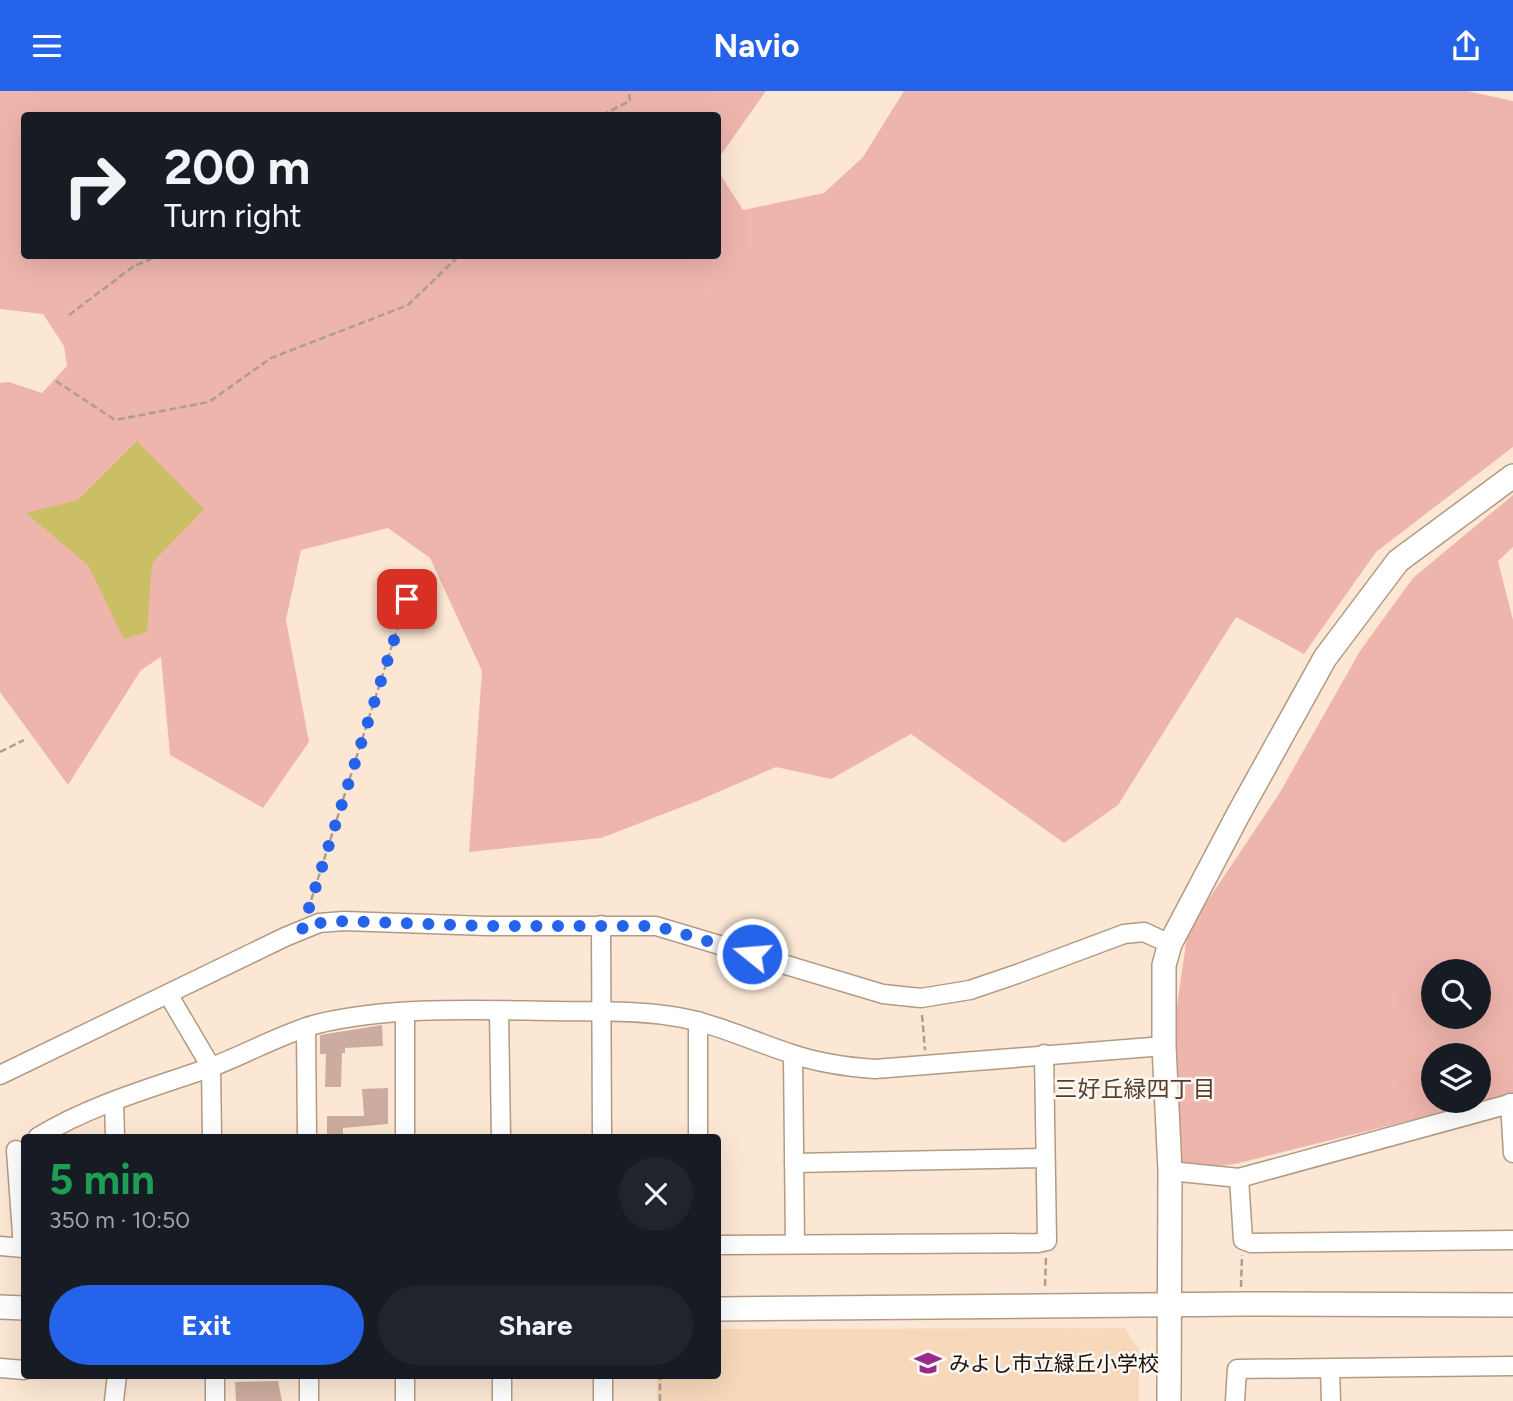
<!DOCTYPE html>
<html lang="en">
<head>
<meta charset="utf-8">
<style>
  body { margin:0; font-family:Figtree,"Noto Sans JP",sans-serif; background:#20242c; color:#f1f3f6; height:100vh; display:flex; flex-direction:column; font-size:26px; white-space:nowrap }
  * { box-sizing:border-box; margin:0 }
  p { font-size:23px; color:#9ea1a6 }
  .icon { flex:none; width:38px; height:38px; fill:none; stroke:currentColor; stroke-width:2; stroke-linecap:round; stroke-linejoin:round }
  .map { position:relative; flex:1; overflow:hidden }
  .details { position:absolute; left:21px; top:1043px; width:700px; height:245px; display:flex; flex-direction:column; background:#171b24; border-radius:7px; box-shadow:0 7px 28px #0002 }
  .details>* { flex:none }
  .banner { position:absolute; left:21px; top:21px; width:700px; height:147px; border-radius:7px; box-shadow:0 7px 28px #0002; background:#171b24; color:#f1f3f6; overflow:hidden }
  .tools { position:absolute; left:1421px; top:868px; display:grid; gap:14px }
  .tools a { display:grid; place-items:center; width:70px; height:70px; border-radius:50%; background:#171b24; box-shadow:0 7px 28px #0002; font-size:35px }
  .pin { position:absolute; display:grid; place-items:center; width:60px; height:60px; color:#fff; margin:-30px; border-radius:14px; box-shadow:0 4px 10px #0006 }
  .me { position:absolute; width:77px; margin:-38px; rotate:287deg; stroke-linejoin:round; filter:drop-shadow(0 0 5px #0008) }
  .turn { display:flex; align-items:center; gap:24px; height:147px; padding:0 28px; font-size:32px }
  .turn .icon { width:91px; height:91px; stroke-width:2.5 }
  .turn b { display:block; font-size:49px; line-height:60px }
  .round { display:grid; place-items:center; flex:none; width:74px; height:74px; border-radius:37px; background:#20242c }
  .summary { display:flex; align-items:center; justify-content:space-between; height:119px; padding:0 28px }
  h1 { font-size:42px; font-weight:700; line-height:52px; color:#1e9e55 }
  .button { display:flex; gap:14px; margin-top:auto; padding:14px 28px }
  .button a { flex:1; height:80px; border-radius:42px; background:#2563eb; color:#fff; font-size:28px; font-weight:700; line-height:80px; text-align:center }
  .button a+a { background:#20242c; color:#f1f3f6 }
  header { display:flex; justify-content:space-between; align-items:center; height:91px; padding:0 28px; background:#2563eb; color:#fff; font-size:32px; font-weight:700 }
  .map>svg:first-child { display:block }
  .built { fill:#f8d8bb }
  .green { fill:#eeb5ad; fill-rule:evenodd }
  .water { fill:#cbbf66 }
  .building { fill:#ccac9e }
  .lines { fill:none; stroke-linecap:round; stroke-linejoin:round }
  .minor-casing { stroke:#b29a84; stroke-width:21 }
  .tertiary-casing { stroke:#b29a84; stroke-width:26 }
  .path { stroke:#af9e8f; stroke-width:2.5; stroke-dasharray:7 3.5; stroke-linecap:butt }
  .minor { stroke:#fff; stroke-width:18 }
  .tertiary { stroke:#fff; stroke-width:23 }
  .route { stroke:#2563eb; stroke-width:12; stroke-dasharray:0 21.6 }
  .labels { text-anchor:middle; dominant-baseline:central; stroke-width:5; stroke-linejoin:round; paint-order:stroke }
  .poi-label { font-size:21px; fill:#180f07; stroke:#fdf7f3; text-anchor:start }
  .neighbourhood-label { font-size:23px; fill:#543f2b; stroke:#fdf7f3 }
</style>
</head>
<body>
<header><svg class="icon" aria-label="menu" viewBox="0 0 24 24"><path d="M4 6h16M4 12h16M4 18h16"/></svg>Navio<svg class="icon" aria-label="share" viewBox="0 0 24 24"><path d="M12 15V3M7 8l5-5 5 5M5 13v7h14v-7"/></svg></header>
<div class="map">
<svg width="1513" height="1310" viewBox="0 0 1513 1310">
  <rect width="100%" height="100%" fill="#fce7d4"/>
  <path class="built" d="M1125,1237L1139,1259V1310H657V1285L718,1284V1238Z"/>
  <g class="green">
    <path d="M0,0H766L718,68V24H24V164H718V80L743,119L824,102L863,66L904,0H1467L1513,10V356L1376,461L1304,563L1236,526L1118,714L1064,752L911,643L831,688L776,676L700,709L601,747L469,761L482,580L430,467L388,437L301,459L286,529L309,651L263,717L170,664L161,566L141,579L68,694L0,601V292L9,291L42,302L67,275L64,255L43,223L0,218Z"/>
    <path d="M1513,404V456L1498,470L1513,529V1007L1492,1009L1235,1073L1184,1080L1176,1041L1173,942L1188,839L1279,703L1360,560L1413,487ZM1433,880H1479V926H1433ZM1433,964H1479V1010H1433Z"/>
  </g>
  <path class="water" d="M137,350L204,418L152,472L147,541L124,548L88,474L26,422L78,409Z"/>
  <g class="building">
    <path d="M382,934L383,955L345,957V962H342L341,996H325L326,963H320V944Z"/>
    <path d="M388,997V1033L343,1037V1046H327V1025H364L362,998Z"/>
    <path d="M278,1290L282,1310H236L235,1291Z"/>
  </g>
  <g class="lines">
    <defs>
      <g id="minor">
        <path d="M601,834L602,1046"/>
        <path d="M168,903L211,976L212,1046"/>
        <path d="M499,920L501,1046"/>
        <path d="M405,922V1046"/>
        <path d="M306,936L307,1046"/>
        <path d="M793,964L795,1153"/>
        <path d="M0,984L285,846L319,832L344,830L487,835H656L883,903L921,907L970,899L1017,883L1124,843L1144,841L1170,853"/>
        <path d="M114,1010L115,1046"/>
        <path d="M1510,1012L1513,1062"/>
        <path d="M38,1046C90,1014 151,997 209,977C245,964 280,943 317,933C391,915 478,919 554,920C593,921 632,919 671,925C713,931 752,950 792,963C819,972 847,976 875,978L1164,955"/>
        <path d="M698,1046V930"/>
        <path d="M16,1059L23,1157"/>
        <path d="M794,1072L1045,1067"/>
        <path d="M1170,1080L1239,1087L1513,1012"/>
        <path d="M1239,1087L1243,1149L1251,1152L1513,1149"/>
        <path d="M718,1154L1038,1152L1047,1150L1044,963"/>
        <path d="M0,1155L24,1157"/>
        <path d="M0,1277L24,1279"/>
        <path d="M1330,1278L1331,1310"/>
        <path d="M309,1284V1310"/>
        <path d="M405,1284V1310"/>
        <path d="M502,1284V1310"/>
        <path d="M603,1284V1310"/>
        <path d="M114,1310L117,1284"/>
        <path d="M215,1310V1284"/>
        <path d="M1235,1310L1237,1278L1513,1275"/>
      </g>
      <g id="tertiary">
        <path d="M0,1216L24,1217"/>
        <path d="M718,1218L1243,1213L1513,1214"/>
        <path d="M1169,1310L1170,1080L1164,955V874L1170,853L1239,722L1325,567L1398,470L1513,385"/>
      </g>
    </defs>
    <use href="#minor" class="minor-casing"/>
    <use href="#tertiary" class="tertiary-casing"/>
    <g class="path">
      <path d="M602,24L630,10L629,0"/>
      <path d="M69,224L134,175L161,164"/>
      <path d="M56,290L115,329L209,311L271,267L408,214L460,164"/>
      <path d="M0,661L24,649"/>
      <path d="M308,819L415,482"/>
      <path d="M922,924L925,959"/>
      <path d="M1045,1195L1046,1166"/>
      <path d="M1241,1196L1242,1164"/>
      <path d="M660,1310V1284"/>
    </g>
    <use href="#minor" class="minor"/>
    <use href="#tertiary" class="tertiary"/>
  </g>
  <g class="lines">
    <path class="route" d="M407,508L302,839L319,832L344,830L487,835H656L752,863"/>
  </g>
  <defs>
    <symbol id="school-bare" viewBox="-9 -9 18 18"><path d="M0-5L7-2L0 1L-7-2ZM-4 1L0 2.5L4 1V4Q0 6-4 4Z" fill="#972b8c" stroke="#fdf7f3" stroke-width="2.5" paint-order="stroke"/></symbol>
  </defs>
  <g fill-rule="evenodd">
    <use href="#school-bare" x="909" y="1253" width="38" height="38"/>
  </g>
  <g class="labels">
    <g class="poi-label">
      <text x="949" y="1272">みよし市立緑丘小学校</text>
    </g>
    <g class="neighbourhood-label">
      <text x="1135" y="998">三好丘緑四丁目</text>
    </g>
  </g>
</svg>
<div class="tools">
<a><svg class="icon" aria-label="search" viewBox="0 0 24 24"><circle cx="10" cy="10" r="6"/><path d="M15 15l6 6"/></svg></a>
<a><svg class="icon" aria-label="layers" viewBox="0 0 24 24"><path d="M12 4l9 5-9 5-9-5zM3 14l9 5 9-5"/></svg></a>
</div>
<div class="pin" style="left:407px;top:508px;background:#d93025"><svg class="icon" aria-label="arrive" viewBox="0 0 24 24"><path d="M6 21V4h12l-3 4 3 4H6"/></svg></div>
<svg class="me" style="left:752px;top:863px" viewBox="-20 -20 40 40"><circle r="17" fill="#2563eb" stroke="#fff" stroke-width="3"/><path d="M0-11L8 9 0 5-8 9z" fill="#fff"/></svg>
<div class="banner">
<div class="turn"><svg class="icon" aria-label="right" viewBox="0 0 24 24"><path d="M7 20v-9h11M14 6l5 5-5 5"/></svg><div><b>200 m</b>Turn right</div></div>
</div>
<section class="details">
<div class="summary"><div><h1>5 min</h1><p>350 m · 10:50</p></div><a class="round"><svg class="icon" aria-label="close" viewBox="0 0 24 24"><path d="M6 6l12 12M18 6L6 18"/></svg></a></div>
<div class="button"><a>Exit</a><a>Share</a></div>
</section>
</div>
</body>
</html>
